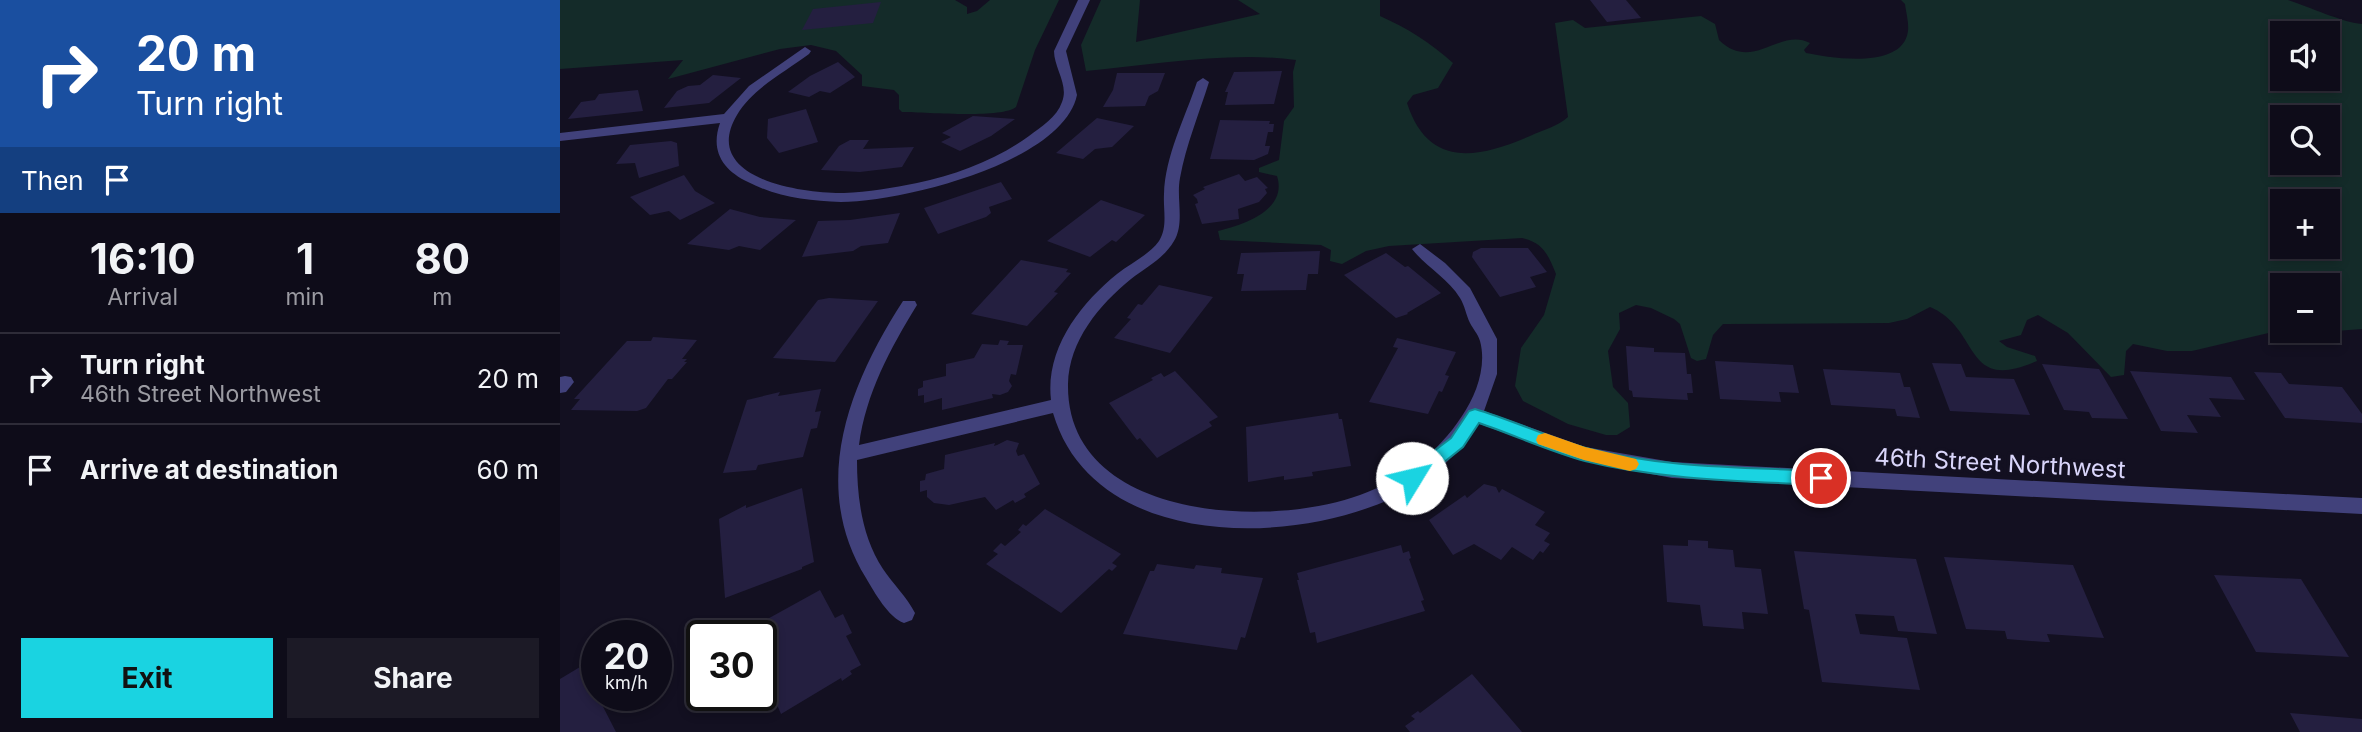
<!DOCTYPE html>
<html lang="en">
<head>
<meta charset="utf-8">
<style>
  body { margin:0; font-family:Inter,sans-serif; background:#1c1a26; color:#f1f3f6; height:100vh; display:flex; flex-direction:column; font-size:26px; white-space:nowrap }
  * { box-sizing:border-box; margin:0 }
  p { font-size:23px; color:#9b9ba2 }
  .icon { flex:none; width:38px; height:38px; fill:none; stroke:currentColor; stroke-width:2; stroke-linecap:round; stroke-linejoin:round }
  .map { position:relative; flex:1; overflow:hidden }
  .details { display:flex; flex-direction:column; background:#0e0c19; width:560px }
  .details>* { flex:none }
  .guide { background:#1a4fa0; color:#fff; overflow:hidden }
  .fabs { position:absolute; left:1710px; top:21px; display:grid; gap:14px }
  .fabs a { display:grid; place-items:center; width:70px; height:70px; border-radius:0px; background:#0e0c19; box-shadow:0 4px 10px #0003,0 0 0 2px #2e2c38; font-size:35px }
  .speed { position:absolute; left:21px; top:620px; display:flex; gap:14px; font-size:35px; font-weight:700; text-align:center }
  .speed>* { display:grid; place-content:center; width:91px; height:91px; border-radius:50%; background:#0e0c19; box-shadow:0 4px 10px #0003,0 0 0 2px #2e2c38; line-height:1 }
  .speed small { font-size:18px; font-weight:400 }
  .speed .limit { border:4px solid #111; border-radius:10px; background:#fff; color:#111 }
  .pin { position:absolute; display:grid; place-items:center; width:60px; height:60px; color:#fff; margin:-30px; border:4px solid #fff; border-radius:50%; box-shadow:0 2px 7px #0007 }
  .me { position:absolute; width:77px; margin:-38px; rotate:54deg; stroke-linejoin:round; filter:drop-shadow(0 0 5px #0008) }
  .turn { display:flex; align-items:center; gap:24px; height:147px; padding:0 21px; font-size:32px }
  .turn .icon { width:91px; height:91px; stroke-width:2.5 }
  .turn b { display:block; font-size:49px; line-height:60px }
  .then { display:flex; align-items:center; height:66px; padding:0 21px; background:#0003; gap:14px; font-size:26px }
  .eta { display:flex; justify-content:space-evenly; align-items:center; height:119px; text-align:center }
  .eta b { font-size:42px; font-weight:700; line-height:49px }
  .cta { display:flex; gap:14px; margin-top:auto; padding:14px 21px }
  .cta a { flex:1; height:80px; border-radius:0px; background:#1ad3e1; color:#111; font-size:28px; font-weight:700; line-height:80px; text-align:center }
  .cta a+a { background:#1c1a26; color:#f1f3f6 }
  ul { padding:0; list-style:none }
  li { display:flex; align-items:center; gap:21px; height:91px; padding:0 21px; border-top:2px solid #2e2c38 }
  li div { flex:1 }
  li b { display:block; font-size:26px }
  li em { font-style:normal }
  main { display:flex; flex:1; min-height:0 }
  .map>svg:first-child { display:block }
  .green { fill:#142b29; fill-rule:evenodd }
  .building { fill:#241f40 }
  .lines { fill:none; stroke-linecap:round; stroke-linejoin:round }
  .street { fill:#41417b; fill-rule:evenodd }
  .route { fill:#1ad3e1; stroke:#118992; stroke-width:2 }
  .slow { fill:#f59e0b }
  .labels { text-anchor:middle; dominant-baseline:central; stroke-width:7; stroke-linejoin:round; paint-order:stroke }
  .street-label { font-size:24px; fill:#d9d5fa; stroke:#131021 }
</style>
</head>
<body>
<main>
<section class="details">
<div class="guide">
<div class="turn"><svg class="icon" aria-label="right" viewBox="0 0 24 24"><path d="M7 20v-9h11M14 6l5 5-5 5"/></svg><div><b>20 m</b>Turn right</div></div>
<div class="then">Then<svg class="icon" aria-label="arrive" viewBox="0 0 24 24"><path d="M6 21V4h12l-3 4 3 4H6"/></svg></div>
</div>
<div class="eta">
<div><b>16:10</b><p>Arrival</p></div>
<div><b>1</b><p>min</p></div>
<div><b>80</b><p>m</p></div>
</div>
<ul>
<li><svg class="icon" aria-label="right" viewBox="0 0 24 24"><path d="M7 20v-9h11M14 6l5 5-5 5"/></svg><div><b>Turn right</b><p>46th Street Northwest</p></div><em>20 m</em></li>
<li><svg class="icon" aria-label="arrive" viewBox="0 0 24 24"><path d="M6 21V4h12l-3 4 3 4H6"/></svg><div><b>Arrive at destination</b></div><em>60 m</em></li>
</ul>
<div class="cta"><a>Exit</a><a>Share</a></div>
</section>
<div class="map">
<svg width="1802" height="732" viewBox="0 0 1802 732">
  <rect width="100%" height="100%" fill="#131021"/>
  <g class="green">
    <path d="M0,0H395L407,7V14L417,11L430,0H499L475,50L456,107C441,119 365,112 342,112L339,109V95L334,90L302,86V75L276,51L251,45L220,49L108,79L123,60L0,69Z"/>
    <path d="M541,0H580L576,42L700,14L678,0H820V16C847,28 871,43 893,63L878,88L853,95L847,103C868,168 917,159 970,136C983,130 998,126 1008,117L995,23L1013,20L1025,28L1141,16L1155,24L1159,40C1193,73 1219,27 1250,43L1244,50L1246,53C1271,58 1343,70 1348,31C1349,23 1346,12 1345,4L1341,0H1728C1750,7 1781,22 1802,24V329L1776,331L1763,342L1741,334L1717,331L1632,351H1607L1573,344L1566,351L1564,375L1551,377L1508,333L1478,315L1467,320L1461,335L1439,341L1447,347L1475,356L1477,361C1402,394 1422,329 1370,307L1347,319L1329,323L1163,324L1153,335L1146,359L1137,361L1131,358L1120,324L1114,319L1091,308L1076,305L1059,313L1060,329L1048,351L1053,387L1068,403L1070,427L1057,435H1046L1008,424L963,401L955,386L961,348L984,315L996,274C988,255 984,243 962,238L829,246L806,251L782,264L770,261L771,250L761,245L660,240L658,231C683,225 728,210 717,176L699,172V168L719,160L724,121L734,107L733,72L736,60C670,51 592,65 526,71L521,45ZM1722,33H1768V79H1722ZM1722,117H1768V163H1722ZM1722,201H1768V247H1722ZM1722,285H1768V331H1722Z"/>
  </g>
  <g class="building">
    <path d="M1030,0H1066L1081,18L1047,22Z"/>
    <path d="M321,2L313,23L242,30L253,9Z"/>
    <path d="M278,62L295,77L270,93L260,91L249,97L228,92L250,76Z"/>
    <path d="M722,71L714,104L665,105L668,92H665L674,72Z"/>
    <path d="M557,73H605L598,91L589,96L585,106L543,107L553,90Z"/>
    <path d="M153,75L181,78L149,103L104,108L117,91L128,86L140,85Z"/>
    <path d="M78,90L83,111L8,119L21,102L35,100L39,94Z"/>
    <path d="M246,109L258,142L219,153L207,138L208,119Z"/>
    <path d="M413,116L455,119L431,136L400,151L381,142L391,137L382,133Z"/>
    <path d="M537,118L574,126L552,147L535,149L523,159L496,153Z"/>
    <path d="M660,120L710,121L709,124H714L713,132H708L705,146H710L708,154L694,160L650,159Z"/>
    <path d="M290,140H309L303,149L354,147L342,167L300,172L261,170L279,146Z"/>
    <path d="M111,141L117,143L119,166L79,178L75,163L56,164L70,145Z"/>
    <path d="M679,174L685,181L697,177L708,188L705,189L707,193L699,202L678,209L679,219L642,224L635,204L638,203L637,199L633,195L645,189L643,187Z"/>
    <path d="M124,175L135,191L155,203L120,220L109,211L90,215L70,197Z"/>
    <path d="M441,182L452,199L429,207L431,213L426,217L378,234L364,208Z"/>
    <path d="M541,200L585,215L556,242L552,240L530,257L487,241Z"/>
    <path d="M170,209L200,217L236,220L200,250L179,246L169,250L127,244Z"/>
    <path d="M340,213L328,243L301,246L293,251L242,257L258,221L290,220Z"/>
    <path d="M921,248H968L987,272L970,277L976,287L940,297L912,257L913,252Z"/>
    <path d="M760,251L758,274H748L746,290L681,291L684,274H677L681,253Z"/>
    <path d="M826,253L845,267L848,266L881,293L847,313L848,314L836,318L784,275Z"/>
    <path d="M461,260L508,269L506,272L511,273L494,292L498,293L467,326L411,314Z"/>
    <path d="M599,285L653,297L610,353L554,338L571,319L567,318L578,304L582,305Z"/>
    <path d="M269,298L318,301L275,362L213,358L258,300Z"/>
    <path d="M93,337L137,340L122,359H127L124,362H127L112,379H108L86,408L77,411L11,410L20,399H14L67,341H91Z"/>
    <path d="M837,338L896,352L885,375L889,376L882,392L879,391L868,414L809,402L838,348L833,347Z"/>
    <path d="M440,340L449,341L447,345H463L456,375L451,374L449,381L452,386L448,392L440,395L432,394L433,398L382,410V398L364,403V395L358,396V389L363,387V381L386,376V364L414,358L422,344L438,345Z"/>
    <path d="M1066,346L1094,348V352L1125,353L1127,374H1131L1133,393H1127L1128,400L1073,397L1072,391L1069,390Z"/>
    <path d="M1155,361L1233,365L1239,393L1219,392L1221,402L1160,399Z"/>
    <path d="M1372,363L1401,364L1406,377L1454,379L1470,415L1390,411Z"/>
    <path d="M1482,364L1539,369L1568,419L1532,418L1529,412L1504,410Z"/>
    <path d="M1263,369L1340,373L1344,387H1350L1360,418L1337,416L1335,409L1271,405Z"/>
    <path d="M615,371L658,417L649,422L652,426L597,458L580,438L577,440L549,403L593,380L591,378L601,373L604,377Z"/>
    <path d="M1570,371L1671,377L1685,400L1649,398L1661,417L1627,415L1638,433L1601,431Z"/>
    <path d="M1694,372L1721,373L1729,384L1782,387L1802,414V423L1725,418Z"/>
    <path d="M261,389L255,412L261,411L257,428L251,429L243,457L198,465L196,470L163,473L187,400L220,392L218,396Z"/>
    <path d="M778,413L779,419H782L791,466L752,472L753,476L724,480V476L688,482L686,427Z"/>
    <path d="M447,440L459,443L456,451L458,456L464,454L480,484L464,494L466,497L455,503L453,500L436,510L425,497L389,505L374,503L367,497V490L360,492V481L365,480L366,474L384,469L385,455L435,443L434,446L437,445Z"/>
    <path d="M924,484L936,487L939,493L942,489L985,512L975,525L990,533L984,541L990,544L983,553L980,551L973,560L952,547L941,560L914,544L893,555L869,520L905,495L907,498Z"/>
    <path d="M242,488L254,562L242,567V569L165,598L159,519L186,505V508Z"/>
    <path d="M485,509L561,554L552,563L557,566L552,571L549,569L501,613L426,564L438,554L433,551L441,543L445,546L461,532L458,530L463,524L466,526Z"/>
    <path d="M1128,540L1148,541V548L1173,550L1175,567L1201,569L1208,614L1182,612L1184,629L1143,626L1140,605L1107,602L1103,545L1128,546Z"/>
    <path d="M841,545L843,553L849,551L851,558L849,559L864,600L861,601L865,611L757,643L755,632L750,633L737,580H739L737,573Z"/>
    <path d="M1234,551L1356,559L1377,634L1338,631L1334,616L1295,614L1300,634L1347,638L1360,690L1262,682L1249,610L1244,609Z"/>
    <path d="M1384,557L1513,565L1544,638L1487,634L1490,642H1485L1447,639L1445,631L1406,629Z"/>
    <path d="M597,564L634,569L636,565L662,568L661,573L703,578L685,638L681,637L677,650L563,634L590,571H594Z"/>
    <path d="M1654,575L1741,579L1789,657L1696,652Z"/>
    <path d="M260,590L275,618L283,614L292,633L286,636L301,665L290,671L292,674L282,681L281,678L221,714L212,693L203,699L201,695V635L186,633L191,630L189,625L201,619L202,622Z"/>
    <path d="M25,664L37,695L56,732H0V679Z"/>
    <path d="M912,674L962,732H850L845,726L855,719L851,716L858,711L860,713Z"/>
    <path d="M1730,713L1802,719V732H1740Z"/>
  </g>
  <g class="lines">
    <g class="street">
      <path d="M518,0H530L506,51L517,95C503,163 340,202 281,202C248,201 217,197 188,182C163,170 150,151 160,123L0,141V133L164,114L189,86L245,47L251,51L249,54C225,72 193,88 177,115C139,179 243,194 284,193C308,192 333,188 357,183C396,175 437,159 469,136C481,127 497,117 502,102C509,85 494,68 494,51Z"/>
      <path d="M643,78L649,82C639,114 626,145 620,178C616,198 625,223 614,241C604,258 587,267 571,279C539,305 509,341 508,384C506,520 708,529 800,495C842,480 878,453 902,416C916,396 927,366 920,341C918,334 913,329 910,323C906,315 905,306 900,298C888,278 866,267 852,249L860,244L885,263L910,288L937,339V374L924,411L1025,447L1112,462L1802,498V514L1112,478L1024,461L917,423C902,447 884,469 859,484C756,548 535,557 493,413L297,460C297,498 302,537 323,569C333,584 347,597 355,613L352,620L344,623C328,617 315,593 306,578C249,486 289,384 343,301H355L357,305C330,349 306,393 299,445L491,400C485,349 520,304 557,274C571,263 589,255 599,241C608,227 603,210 604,194C605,156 625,118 637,82Z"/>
      <path d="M5,376L11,377L14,382L6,392L0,393V377Z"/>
    </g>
  </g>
  <path class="route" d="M915,409C952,420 988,437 1026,448C1102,468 1183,467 1261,471L1267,473L1270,478L1267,483L1261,485C1182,481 1102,480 1025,461C989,451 954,435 919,423L903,447L858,483H845L843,478L845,473L891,438L909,411Z"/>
  <path class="slow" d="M985,433L1025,447L1076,459L1079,464L1076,469L1070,471L1024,460L978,444L976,440L978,435Z"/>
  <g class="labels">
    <g class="street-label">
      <text transform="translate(1440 463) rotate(3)">46th Street Northwest</text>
    </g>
  </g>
</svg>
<div class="fabs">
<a><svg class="icon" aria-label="sound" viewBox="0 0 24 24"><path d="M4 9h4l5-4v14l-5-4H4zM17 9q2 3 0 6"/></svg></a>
<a><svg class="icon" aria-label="search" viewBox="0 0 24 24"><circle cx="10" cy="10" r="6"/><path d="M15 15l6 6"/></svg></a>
<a>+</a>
<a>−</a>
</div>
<div class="speed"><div>20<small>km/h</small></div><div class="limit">30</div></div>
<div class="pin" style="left:1261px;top:478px;background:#d93025"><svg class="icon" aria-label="arrive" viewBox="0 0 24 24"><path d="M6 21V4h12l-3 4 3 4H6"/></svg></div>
<svg class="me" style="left:852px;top:478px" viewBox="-20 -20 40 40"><circle r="19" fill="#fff"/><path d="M0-13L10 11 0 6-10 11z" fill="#1ad3e1"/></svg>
</div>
</main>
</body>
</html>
